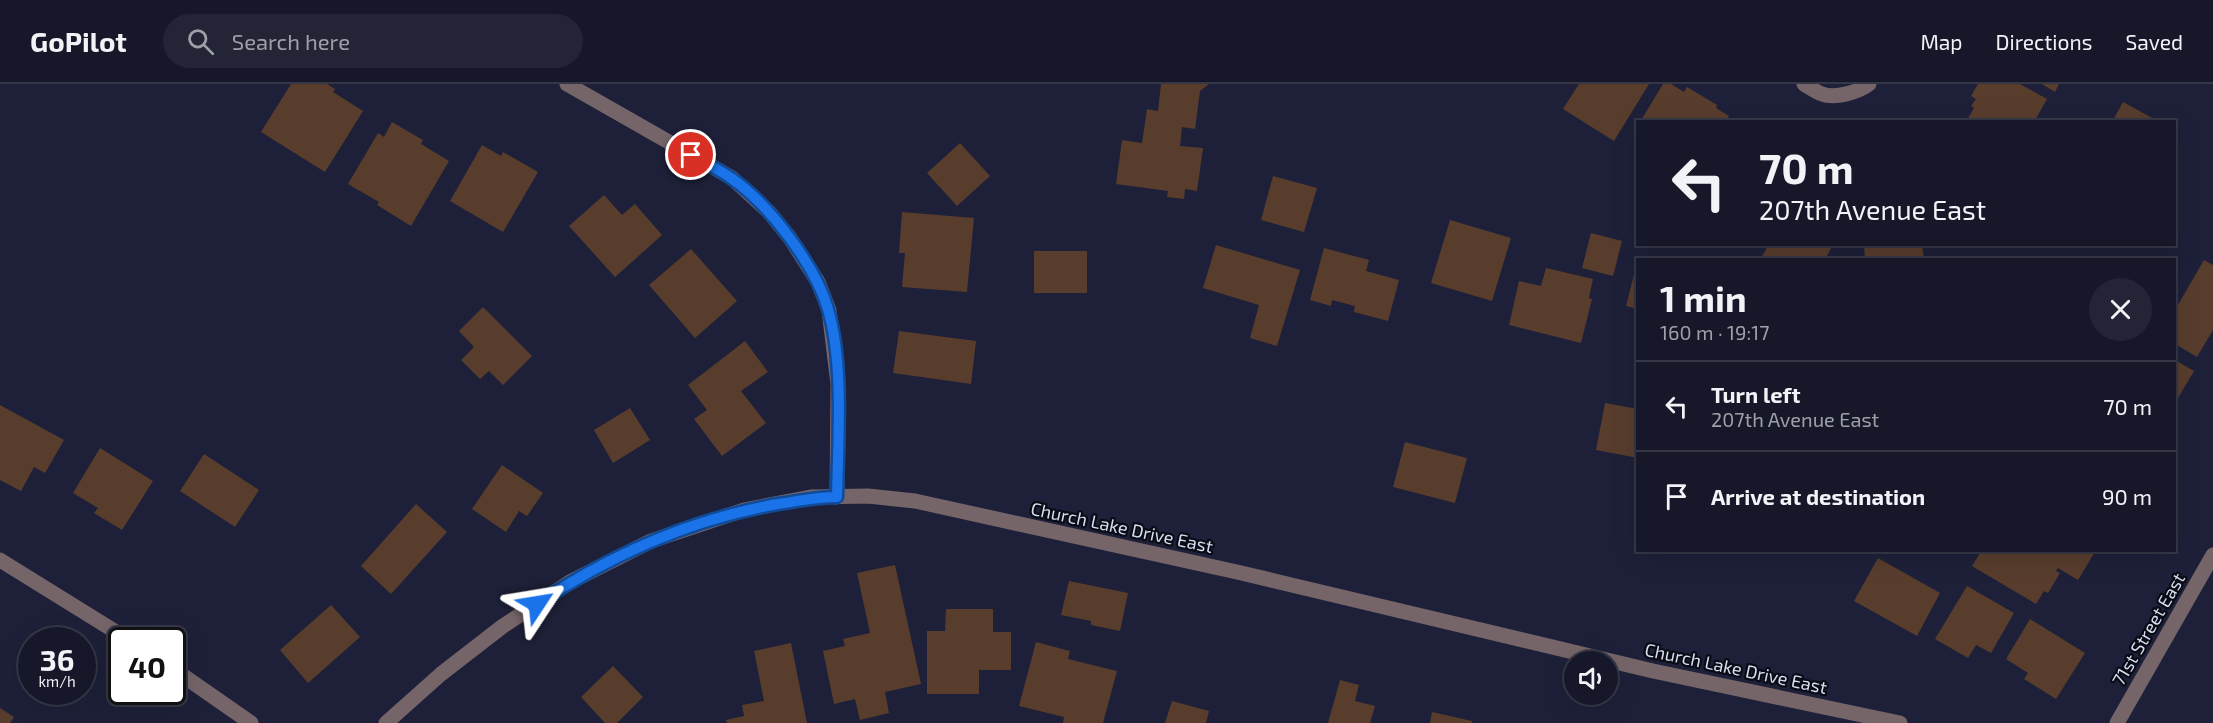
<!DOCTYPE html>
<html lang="en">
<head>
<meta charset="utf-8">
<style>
  body { margin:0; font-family:"Exo 2",sans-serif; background:#232536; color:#f1f3f6; height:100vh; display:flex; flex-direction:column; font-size:22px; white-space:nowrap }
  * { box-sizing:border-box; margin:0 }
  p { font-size:20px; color:#9ea0a8 }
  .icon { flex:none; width:33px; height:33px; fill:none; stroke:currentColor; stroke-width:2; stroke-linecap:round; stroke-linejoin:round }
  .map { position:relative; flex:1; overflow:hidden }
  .side { position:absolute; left:1636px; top:174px; width:540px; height:294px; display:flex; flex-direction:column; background:#16182a; border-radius:0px; box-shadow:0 6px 24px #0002,0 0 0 2px #353747 }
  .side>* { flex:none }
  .banner { position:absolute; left:1636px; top:36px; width:540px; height:126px; border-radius:0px; box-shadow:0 6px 24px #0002,0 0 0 2px #353747; background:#16182a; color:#f1f3f6; overflow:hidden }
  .buttons { position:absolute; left:1564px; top:567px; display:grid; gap:12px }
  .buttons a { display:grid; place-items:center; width:54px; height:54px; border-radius:50%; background:#16182a; box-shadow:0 6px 24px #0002,0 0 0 2px #353747; font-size:30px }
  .speed { position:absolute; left:18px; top:543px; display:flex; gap:12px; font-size:30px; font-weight:700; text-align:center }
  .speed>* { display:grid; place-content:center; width:78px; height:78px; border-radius:50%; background:#16182a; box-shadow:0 6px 24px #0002,0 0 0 2px #353747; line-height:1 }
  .speed small { font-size:15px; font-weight:400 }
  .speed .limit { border:3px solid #111; border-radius:9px; background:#fff; color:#111 }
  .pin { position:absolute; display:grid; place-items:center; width:51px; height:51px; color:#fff; margin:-26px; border:3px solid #fff; border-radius:50%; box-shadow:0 2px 6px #0007 }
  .me { position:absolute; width:66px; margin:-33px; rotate:57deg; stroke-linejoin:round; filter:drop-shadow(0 0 4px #0008) }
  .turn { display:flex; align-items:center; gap:21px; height:126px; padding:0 24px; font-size:27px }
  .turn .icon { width:78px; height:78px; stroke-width:2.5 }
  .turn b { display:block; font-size:42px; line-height:51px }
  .round { display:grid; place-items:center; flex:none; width:63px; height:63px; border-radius:32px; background:#232536 }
  .headline { display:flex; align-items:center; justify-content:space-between; height:102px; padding:0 24px }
  h1 { font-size:36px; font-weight:700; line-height:45px }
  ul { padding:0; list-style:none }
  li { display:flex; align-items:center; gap:18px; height:90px; padding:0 24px; border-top:2px solid #353747 }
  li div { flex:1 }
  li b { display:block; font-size:22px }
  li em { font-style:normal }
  header { display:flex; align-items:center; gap:36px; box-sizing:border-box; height:84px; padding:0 30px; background:#16182a; border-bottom:2px solid #353747 }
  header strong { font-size:28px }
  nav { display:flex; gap:33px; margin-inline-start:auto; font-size:21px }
  .search { width:420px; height:54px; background:#232536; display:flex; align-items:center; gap:15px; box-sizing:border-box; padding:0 21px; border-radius:33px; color:#9ea0a8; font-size:22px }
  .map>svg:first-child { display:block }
  .building { fill:#583d2d }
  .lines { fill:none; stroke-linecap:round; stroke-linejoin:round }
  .minor { stroke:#756569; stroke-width:15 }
  .route-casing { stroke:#114b97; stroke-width:15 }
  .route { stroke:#1a73e8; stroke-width:10 }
  .labels { text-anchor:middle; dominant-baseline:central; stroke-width:4.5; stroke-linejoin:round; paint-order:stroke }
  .street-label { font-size:18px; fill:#d9dded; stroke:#090b16 }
</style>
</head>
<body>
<header>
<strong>GoPilot</strong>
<div class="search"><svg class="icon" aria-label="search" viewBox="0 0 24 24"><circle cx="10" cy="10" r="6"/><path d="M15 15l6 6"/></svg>Search here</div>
<nav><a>Map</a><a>Directions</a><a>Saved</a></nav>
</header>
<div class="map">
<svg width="2213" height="639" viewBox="0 0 2213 639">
  <rect width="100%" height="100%" fill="#1d2038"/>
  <g class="building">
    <path d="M291,0H327L335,5L333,8L363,27L325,88L261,48Z"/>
    <path d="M1161,0H1209L1200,7L1195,45L1182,43L1180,62L1203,64L1197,107L1185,105L1184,115L1167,113L1168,107L1116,100L1122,56L1142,59L1147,25L1158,27Z"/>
    <path d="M1579,0H1649L1614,57L1563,25Z"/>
    <path d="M1663,0H1671L1684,8L1687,3L1717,21L1716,24L1729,32L1726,38H1640Z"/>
    <path d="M1978,0H2020L2047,15L2034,38H1966L1974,24L1971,22L1976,15L1971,12Z"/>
    <path d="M2042,0H2059L2055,8Z"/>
    <path d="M2123,18L2156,36L2155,38H2112Z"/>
    <path d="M392,38L423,56L421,60L449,77L411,142L377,121L379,118L348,100L378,49L384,53Z"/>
    <path d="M960,59L990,92L957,122L927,89Z"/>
    <path d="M482,61L501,72L503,68L538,88L503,148L450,117Z"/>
    <path d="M1273,92L1317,104L1304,148L1261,136Z"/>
    <path d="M604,111L622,131L635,120L662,151L615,193L569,142Z"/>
    <path d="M902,128L974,134L967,208L902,203L905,169H899Z"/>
    <path d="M1450,136L1511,154L1492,217L1431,199Z"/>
    <path d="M1591,149L1622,157L1613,192L1582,184Z"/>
    <path d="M1769,160H1833L1825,176H1760Z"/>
    <path d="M1864,160H1922L1924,176H1865Z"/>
    <path d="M1216,161L1300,186L1277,262L1250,254L1259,221L1203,204Z"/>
    <path d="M1324,164L1369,176L1366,187L1399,196L1388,237L1354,228L1355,222L1332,216L1331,222L1310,216Z"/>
    <path d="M691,165L737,217L695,254L649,201Z"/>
    <rect x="1034" y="167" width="53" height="42"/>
    <path d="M2204,176L2213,181V246L2197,273L2175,260V226Z"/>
    <path d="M1636,183H1638V225L1626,222Z"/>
    <path d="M1546,184L1593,195L1589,214L1592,215L1581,259L1509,241L1519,197L1541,202Z"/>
    <path d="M483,223L532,272L503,301L489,287L480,295L461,276L474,263L459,247Z"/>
    <path d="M899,247L976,257L971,300L893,289Z"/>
    <path d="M745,257L768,288L741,307L766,339L722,372L694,335L707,326L688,301Z"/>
    <path d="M2175,276L2194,287L2175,319Z"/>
    <path d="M1605,319L1638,325V374L1596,366Z"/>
    <path d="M0,321L64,356L45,389L34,383L21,407L0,396Z"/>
    <path d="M630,324L650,356L613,379L594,346Z"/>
    <path d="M1405,358L1467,374L1455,419L1393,403Z"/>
    <path d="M100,364L153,397L122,446L94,429L98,424L73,409Z"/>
    <path d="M204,370L259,406L235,443L180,407Z"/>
    <path d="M502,381L543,409L527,432L519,427L506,448L472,425Z"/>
    <path d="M416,420L447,448L391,510L361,482Z"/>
    <path d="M1982,466H2096L2078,496L2058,484L2056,487L2060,489L2048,509L2044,507L2036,520L1972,482Z"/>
    <path d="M1878,474L1940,509L1917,552L1854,517Z"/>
    <path d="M895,481L921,600L885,608L889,629L860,636L855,615L834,620L823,567L845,562L843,555L870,549L857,489Z"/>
    <path d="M1069,497L1128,509L1120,547L1091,541V537L1061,531Z"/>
    <path d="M1967,502L2014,529L1991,569L1976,561L1968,574L1935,555Z"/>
    <path d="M331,521L360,553L308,599L280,566Z"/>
    <path d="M946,525H993V548H1011V586H979V610H927V547H945Z"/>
    <path d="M2030,535L2085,569L2056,615L2024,595L2028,589L2006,575Z"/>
    <path d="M1036,558L1070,567L1068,575L1117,587L1103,639H1063L1064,633L1019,622Z"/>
    <path d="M791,559L807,639H727L726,636L744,632L742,621L764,617L754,567Z"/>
    <path d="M613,582L643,613L617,639H605L581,613Z"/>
    <path d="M1340,596L1359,601L1355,617L1375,622L1370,639H1328Z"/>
    <path d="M1172,617L1209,627L1206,639H1165Z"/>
    <path d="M0,624L14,633L10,639H0Z"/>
    <path d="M1432,628L1472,637V639H1430Z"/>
  </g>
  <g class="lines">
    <g class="minor">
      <path d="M567,0L732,94L769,128L790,154L818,198L829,226L838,300L837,413"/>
      <path d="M1804,0C1809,3 1816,8 1822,10C1835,15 1859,8 1869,0"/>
      <path d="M0,476L129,556"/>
      <path d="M172,584L251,639"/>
      <path d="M386,639L441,590L503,542L570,498L651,457L744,426L811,413L868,412L915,417L1237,488L1653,587L1900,639"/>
      <path d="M2117,639L2213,471"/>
    </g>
  </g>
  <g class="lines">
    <defs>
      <path id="route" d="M537,520C610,471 692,435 778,420C800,417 814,413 837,413C838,355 844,280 828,225C815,181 769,120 731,94C718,85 704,78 691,71"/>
    </defs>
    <use href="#route" class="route-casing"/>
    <use href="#route" class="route"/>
  </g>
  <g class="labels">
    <g class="street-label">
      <text transform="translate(1122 443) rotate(12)">Church Lake Drive East</text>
      <text transform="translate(2148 545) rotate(-60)">71st Street East</text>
      <text transform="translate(1736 584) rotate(12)">Church Lake Drive East</text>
    </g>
  </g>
</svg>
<div class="buttons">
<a><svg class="icon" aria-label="sound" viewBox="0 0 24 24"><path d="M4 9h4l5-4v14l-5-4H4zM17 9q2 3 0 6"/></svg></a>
</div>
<div class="speed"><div>36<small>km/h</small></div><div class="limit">40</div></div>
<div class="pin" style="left:691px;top:71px;background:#d93025"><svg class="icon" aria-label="arrive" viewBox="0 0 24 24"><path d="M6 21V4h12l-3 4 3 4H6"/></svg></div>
<svg class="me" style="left:537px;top:520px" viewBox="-20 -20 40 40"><path d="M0-17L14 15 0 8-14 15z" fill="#1a73e8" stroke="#fff" stroke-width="4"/></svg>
<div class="banner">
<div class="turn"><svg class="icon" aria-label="left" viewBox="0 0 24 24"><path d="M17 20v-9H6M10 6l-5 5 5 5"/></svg><div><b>70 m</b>207th Avenue East</div></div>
</div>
<section class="side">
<div class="headline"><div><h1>1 min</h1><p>160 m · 19:17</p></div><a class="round"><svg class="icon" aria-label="close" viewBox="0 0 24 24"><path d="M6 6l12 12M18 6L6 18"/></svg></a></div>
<ul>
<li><svg class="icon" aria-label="left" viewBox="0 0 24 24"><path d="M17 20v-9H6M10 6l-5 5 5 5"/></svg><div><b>Turn left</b><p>207th Avenue East</p></div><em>70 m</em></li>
<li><svg class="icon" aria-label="arrive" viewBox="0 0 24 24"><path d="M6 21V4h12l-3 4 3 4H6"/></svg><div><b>Arrive at destination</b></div><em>90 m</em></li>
</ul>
</section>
</div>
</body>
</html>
